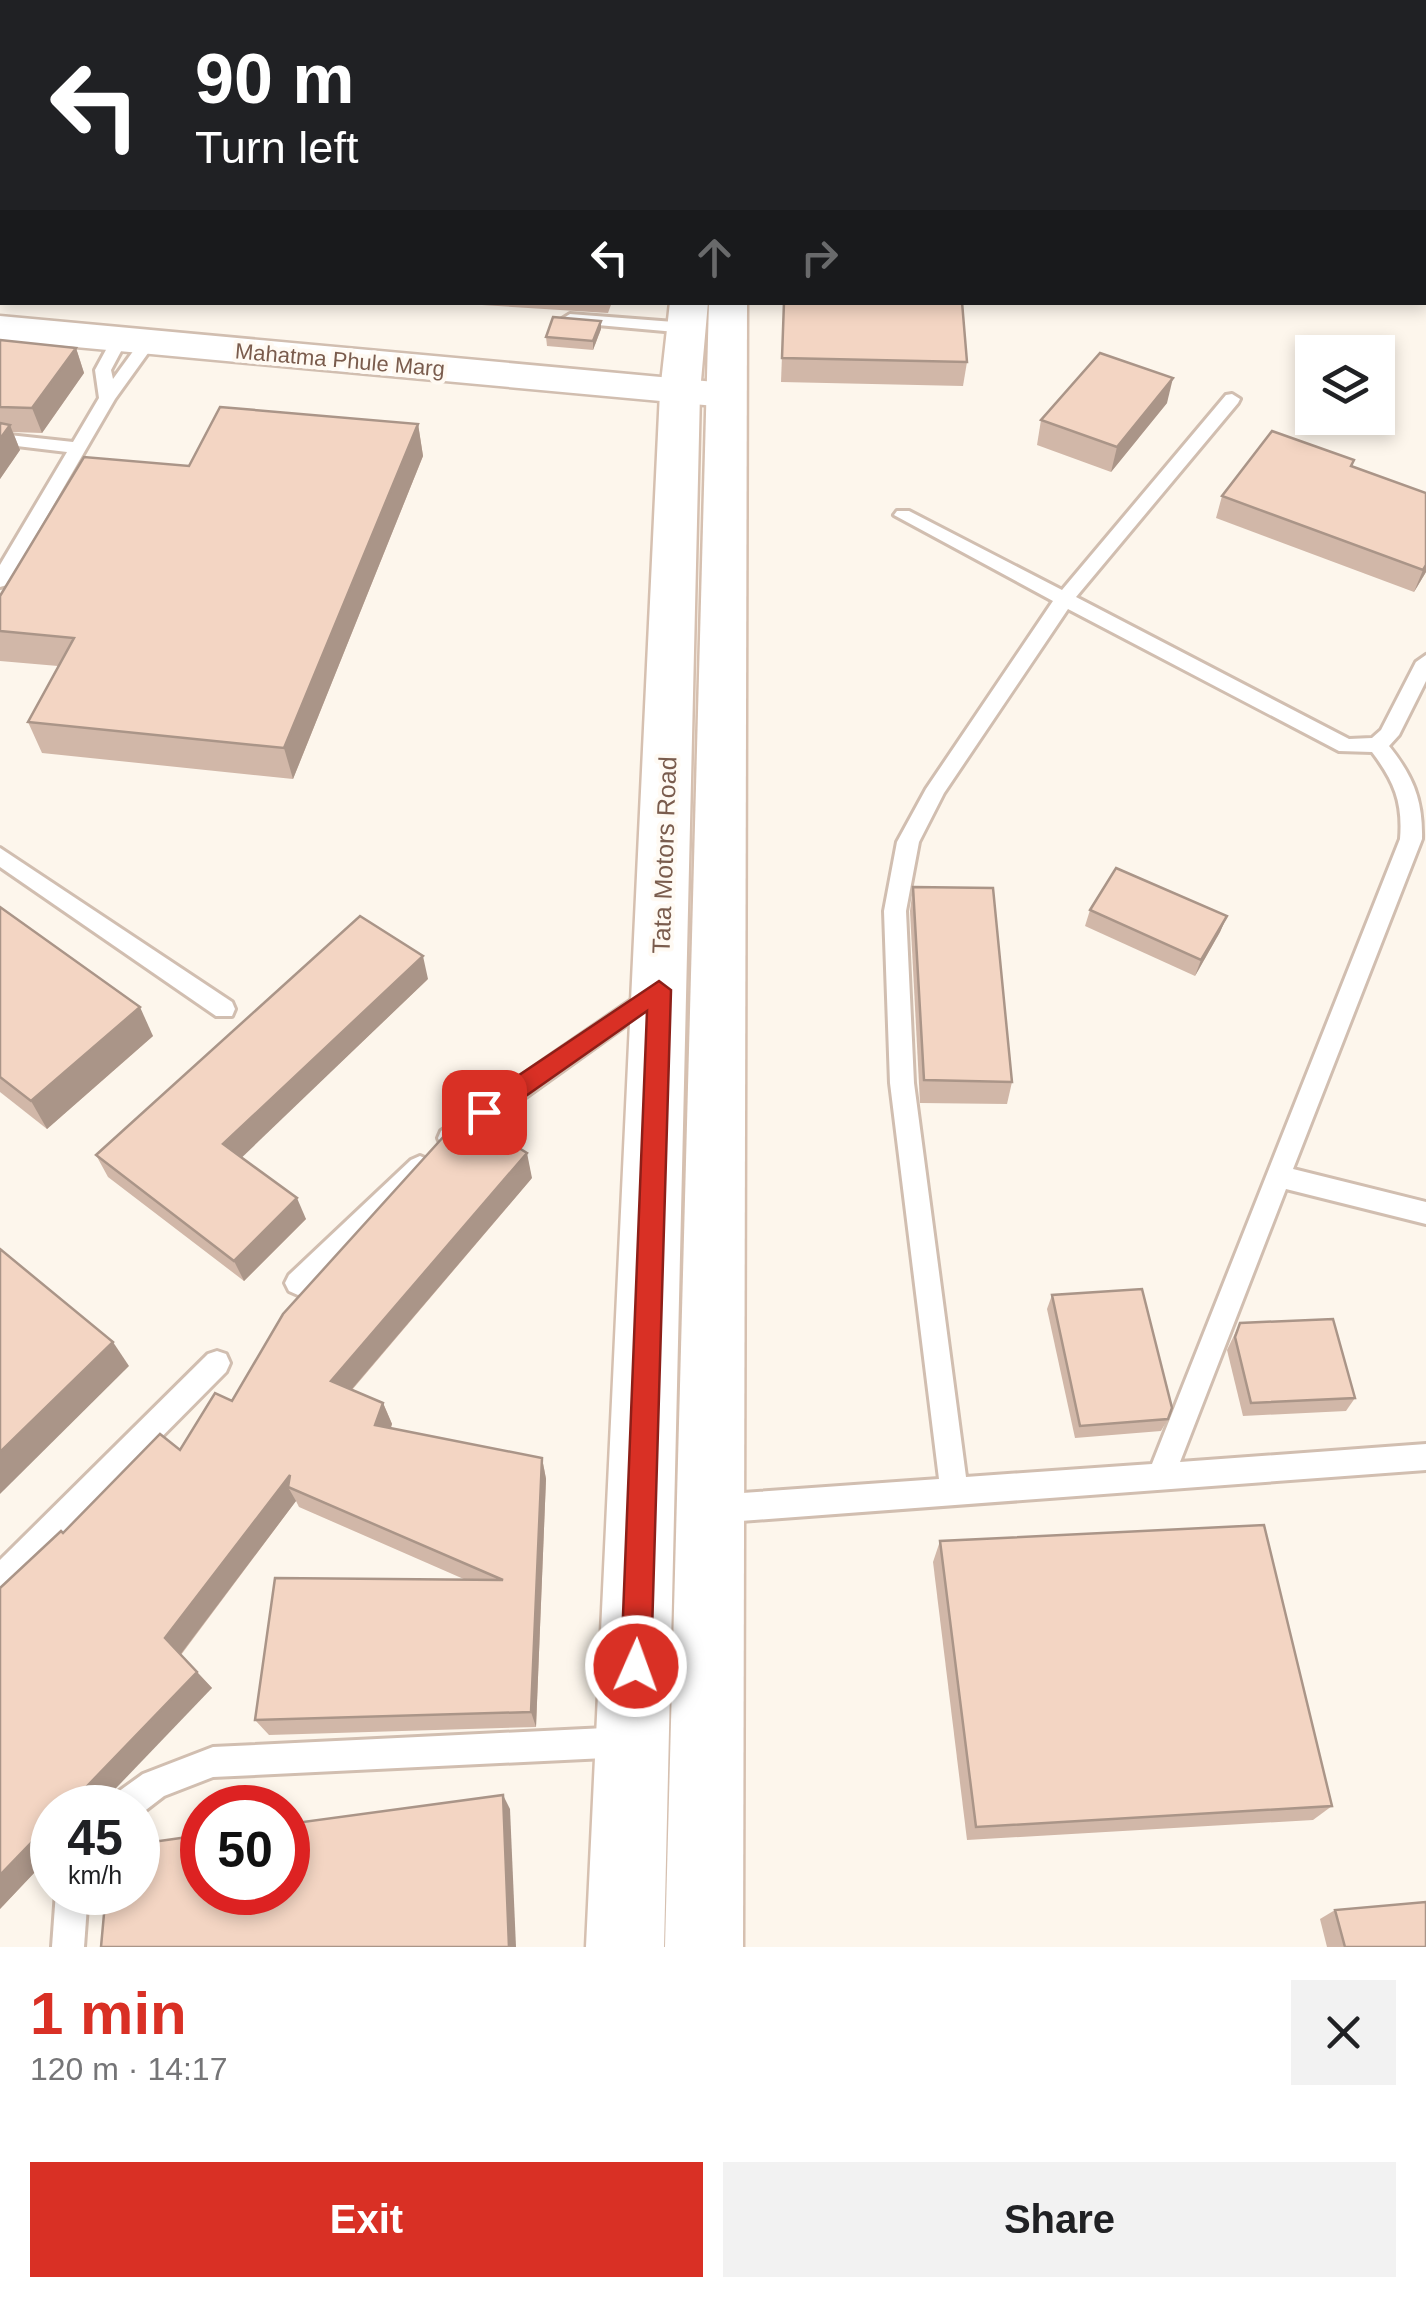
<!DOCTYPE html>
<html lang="en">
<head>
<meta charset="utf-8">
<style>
  body { margin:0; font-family:Arial,sans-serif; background:#f2f2f2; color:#202124; height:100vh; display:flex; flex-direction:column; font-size:38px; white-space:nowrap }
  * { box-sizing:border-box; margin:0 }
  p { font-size:32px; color:#757577 }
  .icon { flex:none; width:55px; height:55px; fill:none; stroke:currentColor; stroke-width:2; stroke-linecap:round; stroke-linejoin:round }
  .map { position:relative; height:1947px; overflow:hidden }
  .panel { display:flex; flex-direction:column; background:#fff; flex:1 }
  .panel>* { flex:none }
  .banner { position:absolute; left:0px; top:0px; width:1428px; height:305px; box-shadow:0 5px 15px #0003; background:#202124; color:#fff; overflow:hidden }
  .buttons { position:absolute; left:1295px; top:335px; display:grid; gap:20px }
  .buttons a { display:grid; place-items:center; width:100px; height:100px; border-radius:0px; background:#fff; box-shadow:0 5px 15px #0003; font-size:50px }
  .speed { position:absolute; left:30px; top:1785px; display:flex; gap:20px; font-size:50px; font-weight:700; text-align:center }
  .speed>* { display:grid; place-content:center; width:130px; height:130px; border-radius:50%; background:#fff; box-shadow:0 5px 15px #0003; line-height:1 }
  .speed small { font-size:25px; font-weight:400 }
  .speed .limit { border:15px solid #d22; background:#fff; color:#111 }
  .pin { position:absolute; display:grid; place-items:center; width:85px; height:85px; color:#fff; margin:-42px; border-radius:20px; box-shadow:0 5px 15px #0006 }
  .me { position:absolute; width:110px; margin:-55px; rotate:2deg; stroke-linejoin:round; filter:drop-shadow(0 0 8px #0008) }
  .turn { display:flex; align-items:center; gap:35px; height:210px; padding:0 30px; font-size:45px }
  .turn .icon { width:130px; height:130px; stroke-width:2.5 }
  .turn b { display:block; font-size:70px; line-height:85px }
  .lanes { display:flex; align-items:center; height:95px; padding:0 30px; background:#0003; justify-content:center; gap:50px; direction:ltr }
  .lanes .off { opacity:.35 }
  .round { display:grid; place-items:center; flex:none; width:105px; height:105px; border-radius:0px; background:#f2f2f2 }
  .overview { display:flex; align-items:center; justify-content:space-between; height:170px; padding:0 30px }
  h1 { font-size:60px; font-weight:600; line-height:75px; color:#d93025 }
  .cta { display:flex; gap:20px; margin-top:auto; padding:20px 30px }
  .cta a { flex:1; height:115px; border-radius:0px; background:#d93025; color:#fff; font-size:40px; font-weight:600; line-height:115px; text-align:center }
  .cta a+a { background:#f2f2f2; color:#202124 }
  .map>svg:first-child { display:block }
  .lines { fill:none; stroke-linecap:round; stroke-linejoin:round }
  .service-casing { stroke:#d1beb0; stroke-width:6 }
  .minor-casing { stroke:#d1beb0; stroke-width:6 }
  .tertiary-casing { stroke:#d1beb0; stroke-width:5 }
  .secondary-casing { stroke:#d6c0b0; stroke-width:5 }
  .service { fill:#fff; fill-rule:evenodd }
  .minor { fill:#fff; fill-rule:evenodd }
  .tertiary { fill:#fff; fill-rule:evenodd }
  .secondary { fill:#fff; fill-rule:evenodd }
  .wall { fill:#d1b7a8 }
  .shaded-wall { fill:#aa9588 }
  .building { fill:#f3d5c3; stroke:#aa9588; stroke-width:2.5 }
  .route { fill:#d93025; stroke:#8d1f18; stroke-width:2.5 }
  .labels { text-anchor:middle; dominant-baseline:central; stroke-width:8; stroke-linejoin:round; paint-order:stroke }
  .far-street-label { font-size:22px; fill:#7a5c4d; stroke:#fffaf3 }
  .street-label { font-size:25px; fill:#7a5c4d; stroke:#fffaf3 }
</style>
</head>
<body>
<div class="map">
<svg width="1426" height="1947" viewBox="0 0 1426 1947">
  <rect width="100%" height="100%" fill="#fdf6ec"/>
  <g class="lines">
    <defs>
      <g id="service">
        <path d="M570,314L687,323L695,328L687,333L564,322L562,319Z"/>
        <path d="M119,335L127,340L111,370L113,379L142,339L156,342L115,399L7,585L0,587V565L67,452L0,444V434L73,442L99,398L95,370L113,337Z"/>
        <path d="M1232,394L1240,399L1238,403L1076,597L1349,739L1372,738L1381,730L1416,662L1426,655V681L1399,735L1389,746C1413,776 1423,800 1422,839L1293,1169L1426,1202V1224L1286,1189L1180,1462L1426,1444V1470L714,1523L704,1519L700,1509L704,1499L714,1495L939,1479L890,1083L884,911L897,842L926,789L1053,601L894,515L897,511H909L1062,590L1226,395ZM1068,609L1339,751L1372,752C1394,781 1403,802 1400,839L1152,1464L966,1477L914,1083L906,911L919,842L944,793Z"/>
        <path d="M0,848L232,1002L235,1009L232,1016H216L0,867Z"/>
        <path d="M656,983L664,986L667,992L664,998L459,1145L450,1148L441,1145L438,1138L441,1131Z"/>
        <path d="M420,1156L429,1160L432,1167L429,1174L307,1291L298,1295L289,1291L285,1283L289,1275L411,1160Z"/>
        <path d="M217,1351L226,1354L230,1363L226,1372L10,1590L0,1594V1560L208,1354Z"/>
        <path d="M626,1727L637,1731L641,1742L637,1753L626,1757L213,1777L164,1796L138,1816V1808H107L111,1797L143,1774L213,1747Z"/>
        <path d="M56,1892H88L84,1947H52Z"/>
      </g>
      <g id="minor">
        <path d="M422,0H453L454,2H424Z"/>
        <path d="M1243,0H1269L1270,2H1245Z"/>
        <rect x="1425" y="130" width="1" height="16"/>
      </g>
      <path id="tertiary" d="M0,316L726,383L740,386L746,395L740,404L726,407L0,340Z"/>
      <g id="secondary">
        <path d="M670,302H708L700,392L664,1947H586L660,392Z"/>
        <path d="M709,302H747L743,1947H665Z"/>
      </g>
    </defs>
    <use href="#service" class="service-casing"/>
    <use href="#minor" class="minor-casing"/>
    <use href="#tertiary" class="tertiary-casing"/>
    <use href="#secondary" class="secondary-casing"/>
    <use href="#service" class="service"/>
    <use href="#minor" class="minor"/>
    <use href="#tertiary" class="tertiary"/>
    <use href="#secondary" class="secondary"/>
  </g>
  <g class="wall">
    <rect x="856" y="0" width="180" height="2"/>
    <rect x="1113" y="0" width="96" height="2"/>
    <path d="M2,111V286H0V112Z"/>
    <path d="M244,302H273L271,305Z"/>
    <path d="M434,302H612L608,313Z"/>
    <path d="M784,302L967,362L963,386L781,382Z"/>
    <path d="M601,329L593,350L547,346L546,337Z"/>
    <path d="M0,340L76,348L84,373L42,433L13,432L20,450L0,479Z"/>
    <path d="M1167,403L1111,472L1037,445L1041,420Z"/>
    <path d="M418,424L423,456L293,779L42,753L28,722L58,666L0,661V596L189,466Z"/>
    <path d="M1352,466L1426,572L1414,592L1216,518L1222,496Z"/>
    <path d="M913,887L1012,1082L1007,1104L920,1103L910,911Z"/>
    <path d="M0,907L153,1036L47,1129L0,1092Z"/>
    <path d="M1090,910L1227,916L1220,932L1195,976L1085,926Z"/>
    <path d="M428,979L241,1157L306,1219L244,1281L108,1177L96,1155Z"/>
    <path d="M532,1178L352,1390L383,1403L392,1424L391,1428L542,1458L546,1479L536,1727L269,1735L255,1720L466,1580L299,1507L296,1501L181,1655L212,1688L52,1808V1854L0,1909L63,1533L180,1450L232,1401Z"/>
    <path d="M1052,1295L1168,1419L1161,1431L1075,1438L1047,1309Z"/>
    <path d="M1240,1323L1355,1398L1346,1411L1243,1416L1227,1350Z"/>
    <path d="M940,1541L1332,1806L1313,1820L967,1840L933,1562Z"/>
    <path d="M1335,1910L1426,1947H1327L1320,1919Z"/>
  </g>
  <g class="shaded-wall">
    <path d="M596,0H631L627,2H592Z"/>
    <path d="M601,321V329L593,350V341Z"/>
    <path d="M76,348L84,373L42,433L32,408Z"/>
    <path d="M1173,378L1167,403L1111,472L1117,447Z"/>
    <path d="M418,424L423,456L293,779L284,748Z"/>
    <path d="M10,425L20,450L0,479V439Z"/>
    <path d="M1426,565V572L1414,592L1423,570Z"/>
    <path d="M1227,916L1220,932L1195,976L1201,960Z"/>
    <path d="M423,956L428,979L233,1166L223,1144Z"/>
    <path d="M140,1007L153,1036L47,1129L31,1101Z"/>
    <path d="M527,1153L532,1178L340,1403L331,1381Z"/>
    <path d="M297,1198L306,1219L244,1281L234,1261Z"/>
    <path d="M113,1342L129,1366L0,1494V1452Z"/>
    <path d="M383,1403L392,1424L384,1446L375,1425Z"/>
    <path d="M542,1458L546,1479L536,1727L531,1712Z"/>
    <path d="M290,1475L288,1487L296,1501L180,1655L165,1638Z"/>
    <path d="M197,1672L212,1688L97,1808H66Z"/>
    <path d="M503,1795L510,1809L516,1947H509Z"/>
    <path d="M52,1821V1854L0,1909V1875Z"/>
  </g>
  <g class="building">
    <path d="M136,0H269L271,2H120Z"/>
    <path d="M490,0H596L592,2H486Z"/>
    <path d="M1131,0H1209V2H1132Z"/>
    <path d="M2,111V262H0V112Z"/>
    <path d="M784,302H962L967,362L782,358Z"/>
    <path d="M553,317L601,321L593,341L546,337Z"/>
    <path d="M0,340L76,348L32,408L0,407Z"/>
    <path d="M1100,353L1173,378L1117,447L1041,420Z"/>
    <path d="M220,407L418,424L284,748L28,722L74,638L0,631V596L84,457L189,466Z"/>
    <path d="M0,423L10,425L0,439Z"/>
    <path d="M1272,431L1354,460L1351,466L1426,493V565L1423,570L1222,496Z"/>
    <path d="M1116,868L1227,916L1201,960L1090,910Z"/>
    <path d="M913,887L993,888L1012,1082L924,1080Z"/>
    <path d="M0,907L140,1007L31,1101L0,1077Z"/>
    <path d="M360,916L423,956L223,1144L297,1198L234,1261L96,1155Z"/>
    <path d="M464,1114L527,1153L331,1381L383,1403L375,1425L542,1458L531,1712L255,1720L275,1578L503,1580L288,1487L290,1475L165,1638L197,1672L66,1808H52V1821L0,1875V1588L61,1531L63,1533L160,1434L180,1450L215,1393L232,1401L283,1314Z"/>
    <path d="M0,1249L113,1342L0,1452Z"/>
    <path d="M1142,1289L1172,1408L1168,1419L1080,1426L1052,1295Z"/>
    <path d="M1333,1319L1355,1398L1251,1403L1235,1337L1240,1323Z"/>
    <path d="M1264,1525L1332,1806L976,1827L940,1541Z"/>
    <path d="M503,1795L509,1947H101L106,1892H138V1844L202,1835V1892H288V1824Z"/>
    <path d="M1426,1902V1947H1345L1335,1910Z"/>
  </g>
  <path class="route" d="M659,981L671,990L651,1666L646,1677L636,1681L625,1677L621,1666L647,1011L493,1119H476L472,1112L476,1104Z"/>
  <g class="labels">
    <g class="far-street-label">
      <text transform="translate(340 360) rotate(5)">Mahatma Phule Marg</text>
    </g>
    <g class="street-label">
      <text transform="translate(664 855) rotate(-88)">Tata Motors Road</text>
    </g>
  </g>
</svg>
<div class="buttons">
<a><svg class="icon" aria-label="layers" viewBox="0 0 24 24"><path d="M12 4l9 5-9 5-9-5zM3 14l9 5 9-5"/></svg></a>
</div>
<div class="speed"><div>45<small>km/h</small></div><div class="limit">50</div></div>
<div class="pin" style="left:484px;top:1112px;background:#d93025"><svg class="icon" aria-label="arrive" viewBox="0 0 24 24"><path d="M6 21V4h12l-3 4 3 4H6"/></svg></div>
<svg class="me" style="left:636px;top:1666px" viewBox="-20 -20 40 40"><circle r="17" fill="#d93025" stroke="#fff" stroke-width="3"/><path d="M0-11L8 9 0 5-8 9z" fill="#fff"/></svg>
<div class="banner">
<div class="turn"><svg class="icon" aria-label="left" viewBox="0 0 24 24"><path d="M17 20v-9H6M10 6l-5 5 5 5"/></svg><div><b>90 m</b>Turn left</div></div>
<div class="lanes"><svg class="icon" aria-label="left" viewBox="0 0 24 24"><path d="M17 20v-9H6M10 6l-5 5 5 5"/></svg><svg class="icon off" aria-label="ahead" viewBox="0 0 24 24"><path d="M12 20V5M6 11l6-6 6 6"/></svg><svg class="icon off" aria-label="right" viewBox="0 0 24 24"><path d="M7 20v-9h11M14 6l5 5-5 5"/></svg></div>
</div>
</div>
<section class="panel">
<div class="overview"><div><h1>1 min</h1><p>120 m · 14:17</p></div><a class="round"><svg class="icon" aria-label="close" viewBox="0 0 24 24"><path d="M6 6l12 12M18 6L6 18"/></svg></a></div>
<div class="cta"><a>Exit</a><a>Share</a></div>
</section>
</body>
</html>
